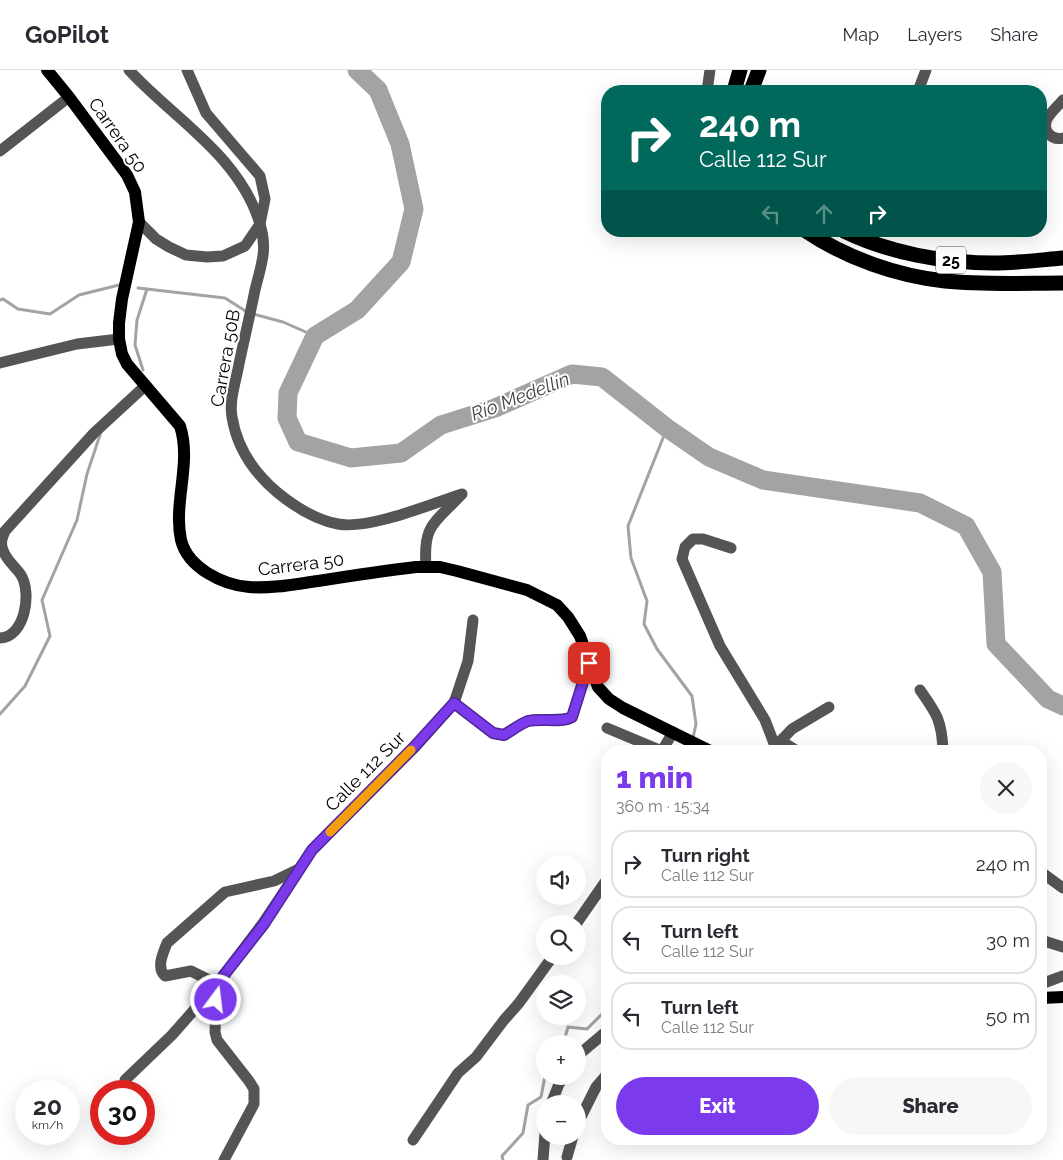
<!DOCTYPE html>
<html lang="en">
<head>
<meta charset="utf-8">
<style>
  body { margin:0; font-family:Raleway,sans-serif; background:#f7f7f7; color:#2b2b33; height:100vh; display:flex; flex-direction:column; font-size:19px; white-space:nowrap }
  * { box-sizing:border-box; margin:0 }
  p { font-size:16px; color:#7c7c81 }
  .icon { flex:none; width:28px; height:28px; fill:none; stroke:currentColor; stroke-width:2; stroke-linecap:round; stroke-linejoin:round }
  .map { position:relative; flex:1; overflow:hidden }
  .panel { position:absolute; left:601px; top:675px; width:446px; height:400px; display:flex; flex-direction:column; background:#fff; border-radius:20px; box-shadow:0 5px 20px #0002 }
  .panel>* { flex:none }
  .top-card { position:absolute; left:601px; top:15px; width:446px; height:152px; border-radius:20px; box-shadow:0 5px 20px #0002; background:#00695c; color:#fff; overflow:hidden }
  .fabs { position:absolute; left:536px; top:785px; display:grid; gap:10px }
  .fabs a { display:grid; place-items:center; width:50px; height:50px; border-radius:50%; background:#fff; box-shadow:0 5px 20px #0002; font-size:25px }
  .speed { position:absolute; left:15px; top:1010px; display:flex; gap:10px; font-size:25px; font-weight:700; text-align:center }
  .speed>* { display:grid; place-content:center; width:65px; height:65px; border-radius:50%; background:#fff; box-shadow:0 5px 20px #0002; line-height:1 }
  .speed small { font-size:12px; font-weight:400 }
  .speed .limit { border:8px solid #d22; background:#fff; color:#111 }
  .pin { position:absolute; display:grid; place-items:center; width:42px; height:42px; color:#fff; margin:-21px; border-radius:10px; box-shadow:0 2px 8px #0006 }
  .me { position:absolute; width:55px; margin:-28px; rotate:15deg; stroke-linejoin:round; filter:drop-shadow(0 0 4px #0008) }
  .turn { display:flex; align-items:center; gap:18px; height:105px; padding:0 15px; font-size:22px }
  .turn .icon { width:65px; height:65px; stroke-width:2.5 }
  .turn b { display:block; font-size:35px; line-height:42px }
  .lanes { display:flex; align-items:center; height:48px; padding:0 15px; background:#0003; justify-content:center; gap:25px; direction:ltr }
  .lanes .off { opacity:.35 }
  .round { display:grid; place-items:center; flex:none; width:52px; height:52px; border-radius:26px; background:#f7f7f7 }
  .head { display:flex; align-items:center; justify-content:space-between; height:85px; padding:0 15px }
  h1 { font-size:30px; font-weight:800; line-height:38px; color:#7c3aed }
  .primary-button { display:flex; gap:10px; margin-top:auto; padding:10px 15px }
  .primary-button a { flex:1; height:58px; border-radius:30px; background:#7c3aed; color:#fff; font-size:20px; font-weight:800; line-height:58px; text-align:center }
  .primary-button a+a { background:#f7f7f7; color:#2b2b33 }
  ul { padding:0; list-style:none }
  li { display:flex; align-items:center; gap:15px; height:68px; margin:0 10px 8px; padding:0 5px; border:2px solid #e1e1e2; border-radius:20px }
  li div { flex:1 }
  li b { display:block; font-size:19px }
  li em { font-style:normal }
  header { display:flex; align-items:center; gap:30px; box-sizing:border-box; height:70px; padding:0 25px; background:#fff; border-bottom:1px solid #e1e1e2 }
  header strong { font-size:24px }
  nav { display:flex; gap:28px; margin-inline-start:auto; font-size:18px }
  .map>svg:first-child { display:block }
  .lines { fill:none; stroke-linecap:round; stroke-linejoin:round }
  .stream { stroke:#a3a3a3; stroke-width:3 }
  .river { stroke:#a3a3a3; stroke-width:19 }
  .minor { stroke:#555; stroke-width:11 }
  .major { stroke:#000; stroke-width:12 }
  .highway { stroke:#000; stroke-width:15 }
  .route-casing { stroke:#51269a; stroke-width:12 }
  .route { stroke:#7c3aed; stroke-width:9 }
  .slow { stroke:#f59e0b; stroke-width:9 }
  .labels { text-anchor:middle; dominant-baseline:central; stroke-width:4; stroke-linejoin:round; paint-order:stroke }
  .shield { fill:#fff; stroke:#4c4c4c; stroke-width:1 }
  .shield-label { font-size:16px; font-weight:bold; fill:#000 }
  .street-label { font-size:18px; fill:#000; stroke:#fff }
  .water-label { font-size:19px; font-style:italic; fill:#444; stroke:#fff }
</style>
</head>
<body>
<header>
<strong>GoPilot</strong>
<nav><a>Map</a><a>Layers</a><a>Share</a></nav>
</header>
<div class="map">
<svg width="1063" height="1090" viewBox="0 0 1063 1090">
  <rect width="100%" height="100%" fill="#fff"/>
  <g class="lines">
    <g class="stream">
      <path d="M138,218L225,228L247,242"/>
      <path d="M0,230L3,229L18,239L50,244L79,225L119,215"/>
      <path d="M253,244L283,252L315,266"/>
      <path d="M143,300L135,275L137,250L147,219"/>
      <path d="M667,358L628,456L631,488L647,531L644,554L657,579L692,626L696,654L693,668"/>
      <path d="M0,644L25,616L50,566L42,530L77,450L87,404L101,362"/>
      <path d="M563,974L568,957L587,959L608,938"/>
      <path d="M503,1090L502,1086L523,1063L528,1035L541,1027L545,1006"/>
    </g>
    <path class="river" d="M357,0L378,20L400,74L414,139L401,192L357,240L315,266L288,323L287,348L298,372L351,388L401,383L441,355L495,338L572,304L602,307L667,358L709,387L763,410L920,433L966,456L992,502L996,574L1048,629L1063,636"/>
    <g class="minor">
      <path d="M129,0C174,49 240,86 260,154C268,180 261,195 255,220C250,245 244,270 239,294C236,311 229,330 232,347C237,378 254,403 278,423C294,436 316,450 338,454C369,460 431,434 462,424"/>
      <path d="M707,21L710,0"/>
      <path d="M918,21L926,0"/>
      <path d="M1063,30C1058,36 1051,42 1047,49C1042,60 1051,71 1063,68"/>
      <path d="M0,81L69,27"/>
      <path d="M139,152L156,169L169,177L186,185L207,187L223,186L245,176L260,154L265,129L260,106L206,43L187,0"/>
      <path d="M0,293L77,274L119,269"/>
      <path d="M731,478L703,469H693L685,477L682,489L720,576L765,650L775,676"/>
      <path d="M426,497C423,454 434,454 461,425"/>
      <path d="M0,568C25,567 32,523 21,505C15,496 6,490 3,480C0,473 2,468 5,461L94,363L145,316"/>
      <path d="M920,620C937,644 942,651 943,681"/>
      <path d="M454,633L468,591L473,550"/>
      <path d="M607,658L662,681"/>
      <path d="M781,671L797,681"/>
      <path d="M772,680L792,659L829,637"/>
      <path d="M662,681L673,662"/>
      <path d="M1041,802L1063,818"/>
      <path d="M576,854L608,808"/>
      <path d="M1041,870L1063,877"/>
      <path d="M217,914L191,901L165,906C156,898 163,883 167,873L225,822L274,811L299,799"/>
      <path d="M217,914L215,962L217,970L249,1011L254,1019V1034L224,1090"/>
      <path d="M1041,914L1063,906"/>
      <path d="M578,988L582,982L608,960"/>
      <path d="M125,1010L172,965L217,914L263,853L312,780L415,677L454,633L493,663L504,665C511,661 520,654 528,651C541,648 562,653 572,647L589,593"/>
      <path d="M551,1034L559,1014L565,1006"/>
      <path d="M578,1053L596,1017L608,1003"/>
      <path d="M413,1070L458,1003L476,987L504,950L519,933L553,886"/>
      <path d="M567,1087L573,1066"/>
      <path d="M543,1090L545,1063"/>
    </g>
    <g class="major">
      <path d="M47,0L69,27L127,105L135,122L139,152L122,229L119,253V269L122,284L127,294L180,356C192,393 173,432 181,470C188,498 223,515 249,517C272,519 296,514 318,511C350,506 383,501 416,497H440L457,501L527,520L557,535L568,547L580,566L598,617L609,629L623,638L710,681"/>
      <path d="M1041,928L1063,927"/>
    </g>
    <g class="highway">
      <path d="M734,21L740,0"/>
      <path d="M751,21L759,0"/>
      <path d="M806,161C846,188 897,206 945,211C984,215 1024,213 1063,213"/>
      <path d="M844,161C889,183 944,193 994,193C1017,193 1040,190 1063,188"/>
    </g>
  </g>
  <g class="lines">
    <defs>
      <path id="route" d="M216,930L217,914L264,854L312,780L414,677L454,633L493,663L504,665C511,661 520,654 528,651C541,648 562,653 572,647L589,593"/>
    </defs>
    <use href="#route" class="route-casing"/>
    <use href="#route" class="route"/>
    <path class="slow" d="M330,762L411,680"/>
  </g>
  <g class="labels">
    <rect class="shield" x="936" y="176.5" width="30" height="27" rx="4"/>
    <g class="shield-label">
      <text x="951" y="190">25</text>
    </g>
    <g class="street-label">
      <text transform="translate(118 65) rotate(55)">Carrera 50</text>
      <text transform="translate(225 288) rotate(-80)">Carrera 50B</text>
      <text transform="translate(301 494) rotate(-7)">Carrera 50</text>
      <text transform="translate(365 701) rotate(-45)">Calle 112 Sur</text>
    </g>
    <g class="water-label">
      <text transform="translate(520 326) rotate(-21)">Río Medellín</text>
    </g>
  </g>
</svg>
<div class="fabs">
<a><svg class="icon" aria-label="sound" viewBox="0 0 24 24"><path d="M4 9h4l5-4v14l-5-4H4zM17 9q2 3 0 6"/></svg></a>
<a><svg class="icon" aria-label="search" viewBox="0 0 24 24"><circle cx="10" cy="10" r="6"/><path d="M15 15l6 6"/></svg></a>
<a><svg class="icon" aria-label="layers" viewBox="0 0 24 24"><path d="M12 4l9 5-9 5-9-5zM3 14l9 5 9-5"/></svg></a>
<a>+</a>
<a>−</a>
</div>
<div class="speed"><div>20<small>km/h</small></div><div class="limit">30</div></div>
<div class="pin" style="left:589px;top:593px;background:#d93025"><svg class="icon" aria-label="arrive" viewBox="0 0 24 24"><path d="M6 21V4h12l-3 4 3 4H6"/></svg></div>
<svg class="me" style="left:216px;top:930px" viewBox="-20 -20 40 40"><circle r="17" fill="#7c3aed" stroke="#fff" stroke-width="3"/><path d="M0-11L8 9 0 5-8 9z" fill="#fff"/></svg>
<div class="top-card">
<div class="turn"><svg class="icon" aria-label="right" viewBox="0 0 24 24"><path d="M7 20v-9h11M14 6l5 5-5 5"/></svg><div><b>240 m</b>Calle 112 Sur</div></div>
<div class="lanes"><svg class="icon off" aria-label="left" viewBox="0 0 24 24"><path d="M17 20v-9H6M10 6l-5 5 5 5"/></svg><svg class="icon off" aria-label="ahead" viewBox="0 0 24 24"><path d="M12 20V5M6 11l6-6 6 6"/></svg><svg class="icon" aria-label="right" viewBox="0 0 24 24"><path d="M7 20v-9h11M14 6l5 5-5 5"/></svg></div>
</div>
<section class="panel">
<div class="head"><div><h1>1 min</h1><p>360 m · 15:34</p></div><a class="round"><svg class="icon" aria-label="close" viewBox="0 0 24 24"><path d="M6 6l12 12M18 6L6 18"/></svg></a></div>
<ul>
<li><svg class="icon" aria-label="right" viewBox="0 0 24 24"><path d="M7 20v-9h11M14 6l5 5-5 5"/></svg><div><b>Turn right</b><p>Calle 112 Sur</p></div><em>240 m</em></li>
<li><svg class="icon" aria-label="left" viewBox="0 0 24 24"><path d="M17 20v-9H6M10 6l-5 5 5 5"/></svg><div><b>Turn left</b><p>Calle 112 Sur</p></div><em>30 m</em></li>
<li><svg class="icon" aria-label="left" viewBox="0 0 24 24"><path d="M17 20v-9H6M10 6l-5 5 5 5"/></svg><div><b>Turn left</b><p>Calle 112 Sur</p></div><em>50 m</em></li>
</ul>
<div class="primary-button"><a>Exit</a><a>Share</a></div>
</section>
</div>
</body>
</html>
